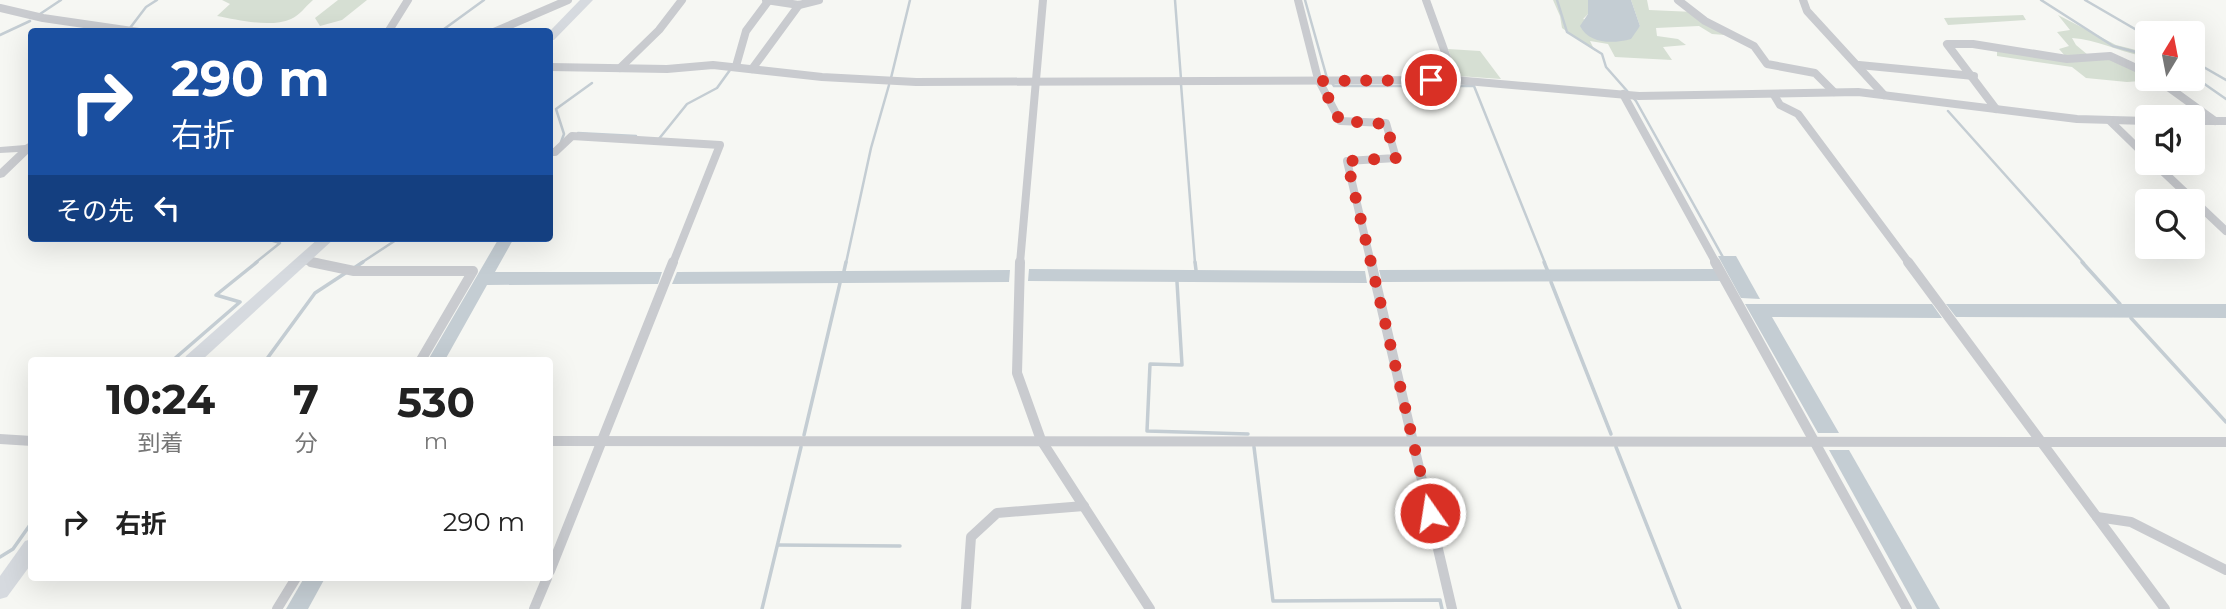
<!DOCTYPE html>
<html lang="ja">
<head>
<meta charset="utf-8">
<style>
  body { margin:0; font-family:Montserrat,"Noto Sans JP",sans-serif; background:#f2f2f2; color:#222; height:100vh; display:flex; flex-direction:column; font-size:26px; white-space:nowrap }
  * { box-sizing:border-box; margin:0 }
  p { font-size:23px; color:#767676 }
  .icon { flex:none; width:38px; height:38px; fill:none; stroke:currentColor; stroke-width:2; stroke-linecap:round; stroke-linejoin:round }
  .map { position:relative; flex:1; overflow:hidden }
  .side { position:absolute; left:28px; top:357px; width:525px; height:224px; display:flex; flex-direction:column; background:#fff; border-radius:7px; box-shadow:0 7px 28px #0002 }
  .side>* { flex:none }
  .top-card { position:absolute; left:28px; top:28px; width:525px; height:214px; border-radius:7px; box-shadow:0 7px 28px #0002; background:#1a4fa0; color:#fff; overflow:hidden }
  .needle { width:46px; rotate:10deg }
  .controls { position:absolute; left:2135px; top:21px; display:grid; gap:14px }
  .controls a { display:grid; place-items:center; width:70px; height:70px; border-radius:7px; background:#fff; box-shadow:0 7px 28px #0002; font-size:35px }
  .pin { position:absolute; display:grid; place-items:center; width:60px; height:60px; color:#fff; margin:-30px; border:4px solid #fff; border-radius:50%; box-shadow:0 2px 7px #0007 }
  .me { position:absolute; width:77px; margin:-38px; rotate:347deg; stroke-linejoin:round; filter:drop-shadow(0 0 5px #0008) }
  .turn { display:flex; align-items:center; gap:24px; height:147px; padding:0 28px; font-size:32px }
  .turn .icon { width:91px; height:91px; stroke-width:2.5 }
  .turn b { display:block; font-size:49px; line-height:60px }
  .then { display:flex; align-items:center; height:66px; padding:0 28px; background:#0003; gap:14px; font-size:26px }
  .eta { display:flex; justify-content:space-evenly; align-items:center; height:119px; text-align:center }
  .eta b { font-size:42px; font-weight:700; line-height:49px }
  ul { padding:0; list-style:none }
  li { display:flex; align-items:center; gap:21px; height:91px; padding:0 28px }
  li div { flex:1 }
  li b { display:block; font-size:26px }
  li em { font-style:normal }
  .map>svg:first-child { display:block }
  .green { fill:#d6dfd3 }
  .water { fill:#c4cdd3 }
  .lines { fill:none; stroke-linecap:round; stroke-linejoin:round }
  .stream-far1 { stroke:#c4cdd3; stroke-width:2.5 }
  .stream { stroke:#c4cdd3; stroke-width:3.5 }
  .minor-far1 { stroke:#c9cbcf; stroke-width:8 }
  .minor { stroke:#c9cbcf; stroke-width:10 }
  .tertiary { fill:#c9cbcf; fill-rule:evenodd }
  .primary { fill:#d6dadf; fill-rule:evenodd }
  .route { stroke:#d93025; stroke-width:12; stroke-dasharray:0 21.6 }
</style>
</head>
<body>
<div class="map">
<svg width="2226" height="609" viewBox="0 0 2226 609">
  <rect width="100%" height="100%" fill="#f6f7f3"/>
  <g class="green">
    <path d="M222,0H313C306,6 299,16 291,19C270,28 239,20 217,16L230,4Z"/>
    <path d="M338,0H367L342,20L320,26L315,18Z"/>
    <path d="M1553,0H1588V14L1583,19L1634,32L1640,26L1631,0H1647L1649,10L1694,12L1725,35L1712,34L1699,26L1656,28L1657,36L1678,39L1686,45L1663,47L1672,60L1615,57L1608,44L1590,41L1595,51L1562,28L1560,16Z"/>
    <path d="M2023,15L2026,20L1948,25L1944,18Z"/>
    <path d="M2058,15L2116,45L2140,51L2141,56C2116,50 2097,40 2072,38L2076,45L2094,60L2111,57L2147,76V79L2156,80L2127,82L2086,78L2072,67L1997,56V49L2066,57L2059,49L2069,46L2057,32L2070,30Z"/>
    <path d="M1448,49L1480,51L1501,79L1458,76Z"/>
  </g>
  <g class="water">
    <path d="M1588,0H1631L1640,26L1631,39C1613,44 1589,44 1580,26L1588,14Z"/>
    <path d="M499,238H514L495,272H662L658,284L487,285L445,360H428Z"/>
    <path d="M1718,256H1736L1760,299L1741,298Z"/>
    <path d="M1029,269L1365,271L1367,283L1028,281Z"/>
    <path d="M1714,269L1721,281L1382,282L1379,270Z"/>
    <path d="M1010,270L1009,282L672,284L677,272Z"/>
    <path d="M1745,304H1932L1942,318L1772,317L1839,433H1818Z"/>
    <path d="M1946,304H2226V318L1956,317Z"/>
    <path d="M1829,450H1849L1940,609H1917Z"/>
    <path d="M304,578H325L308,609H286Z"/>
  </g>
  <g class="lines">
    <g class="stream-far1">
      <path d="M1175,0L1181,79"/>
      <path d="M1305,0L1327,78"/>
      <path d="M1557,0L1567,32L1602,54L1606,67L1636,101L1724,259"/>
      <path d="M2041,0L2113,46L2147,55"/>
      <path d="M2085,0L2147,36"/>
      <path d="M40,14L61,0"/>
      <path d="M130,28L146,7L157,0"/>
      <path d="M440,32L484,0"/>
      <path d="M0,35L30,21"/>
      <path d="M2193,61L2226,80"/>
      <path d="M2193,76L2226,99"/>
      <path d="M891,78L910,0"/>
      <path d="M1332,83L1334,86H1474L1545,263"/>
      <path d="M1181,84L1195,263"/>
      <path d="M1948,111L2084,263"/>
      <path d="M578,133L636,136"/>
      <path d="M658,140L687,104L717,88L730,70"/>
      <path d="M561,142L564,134L556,109L592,83"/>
      <path d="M255,263L280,243L263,238"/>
      <path d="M361,263L399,238"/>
      <path d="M846,263L871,148L889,85"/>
    </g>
    <g class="stream">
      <path d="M1195,262L1196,270"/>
      <path d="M1544,262L1549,274"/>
      <path d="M2082,262L2120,304"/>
      <path d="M354,268L363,262"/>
      <path d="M844,271L846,262"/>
      <path d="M1177,282L1182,365L1150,364L1147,431L1248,434"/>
      <path d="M1551,282L1611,434"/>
      <path d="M2131,318L2226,422"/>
      <path d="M173,360L240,302L216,295L257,262"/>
      <path d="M266,360L315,293L347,272"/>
      <path d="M804,435L840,283"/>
      <path d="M1254,447L1273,601L1440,600L1442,609"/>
      <path d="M1616,447L1680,609"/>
      <path d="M778,545L900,546"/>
      <path d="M0,557L13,549L32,522"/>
      <path d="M762,609L801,447"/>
    </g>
    <g class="minor-far1">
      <path d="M766,0L799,5L819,0"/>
      <path d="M1298,0L1318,79L1340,121L1386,123L1396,158L1347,161L1371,263"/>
      <path d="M1426,0L1455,80"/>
      <path d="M1678,0L1705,21L1754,46L1767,64L1815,73L1834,92"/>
      <path d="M1803,0L1807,11L1884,95"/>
      <path d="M0,8L43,18L139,32"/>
      <path d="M388,32L408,0"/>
      <path d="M494,32L568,0"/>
      <path d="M1859,65L1974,76"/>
      <path d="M736,66L746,31L769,0"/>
      <path d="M550,67L667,69L713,65L822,77L916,82L1455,80L1639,96L1858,92L2077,119L2147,121"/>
      <path d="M620,68L659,30L682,0"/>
      <path d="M752,69L799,5"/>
      <path d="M2157,79L2215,121"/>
      <path d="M1623,94L1716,263"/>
      <path d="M1774,95L1780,105L1798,114L1909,263"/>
      <path d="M1996,109L1947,44H1973L2067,59L2110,56L2147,73"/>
      <path d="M2110,121L2147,157"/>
      <path d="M2193,121H2226"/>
      <path d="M550,152H555L572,136L720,145L673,263"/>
      <path d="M2154,163L2226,231"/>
      <path d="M303,260L319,263"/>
      <path d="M1020,263L1043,0"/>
    </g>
    <g class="minor">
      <path d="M311,262L354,271H473L421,360"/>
      <path d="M1020,262L1017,373L1041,440L1150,609"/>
      <path d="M1371,262L1452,609"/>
      <path d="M1715,262L1907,609"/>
      <path d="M1908,262L2165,609"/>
      <path d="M550,441L2226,442"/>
      <path d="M2097,517L2131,522L2226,570"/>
      <path d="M550,571L673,262"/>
      <path d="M277,609L296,578"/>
      <path d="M534,609L547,578"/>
      <path d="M966,609L971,537L997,513L1084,506"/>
    </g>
    <g class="tertiary">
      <path d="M32,141V150L4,177L0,178V169L18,152L0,153V147L25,145Z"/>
      <path d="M0,434L32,436V446L0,444Z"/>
    </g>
    <g class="primary">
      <path d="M580,0H593L554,40H550L549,32Z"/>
      <path d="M319,238H335L202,360H184L186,356Z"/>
      <path d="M32,539V563L7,597L0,599V576L25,541Z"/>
    </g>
  </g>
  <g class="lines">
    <path class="route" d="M1430,513L1347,161L1396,158L1386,124L1340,121L1320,81L1431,80"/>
  </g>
</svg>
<div class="controls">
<a><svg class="needle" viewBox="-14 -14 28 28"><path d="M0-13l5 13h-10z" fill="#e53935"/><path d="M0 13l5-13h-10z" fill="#767676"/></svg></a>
<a><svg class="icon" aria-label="sound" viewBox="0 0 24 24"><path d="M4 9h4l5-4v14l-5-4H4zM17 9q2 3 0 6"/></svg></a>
<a><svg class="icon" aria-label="search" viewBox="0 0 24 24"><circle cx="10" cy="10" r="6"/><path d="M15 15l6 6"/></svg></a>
</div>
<div class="pin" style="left:1431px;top:80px;background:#d93025"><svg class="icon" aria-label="arrive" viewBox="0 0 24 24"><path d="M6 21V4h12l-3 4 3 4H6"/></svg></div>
<svg class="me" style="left:1430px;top:513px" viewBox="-20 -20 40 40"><circle r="17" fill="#d93025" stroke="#fff" stroke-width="3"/><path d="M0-11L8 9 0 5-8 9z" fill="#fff"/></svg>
<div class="top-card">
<div class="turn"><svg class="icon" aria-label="right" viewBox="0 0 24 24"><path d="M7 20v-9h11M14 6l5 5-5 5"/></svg><div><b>290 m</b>右折</div></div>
<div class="then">その先<svg class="icon" aria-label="left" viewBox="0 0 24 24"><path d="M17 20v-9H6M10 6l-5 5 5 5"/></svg></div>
</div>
<section class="side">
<div class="eta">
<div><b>10:24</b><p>到着</p></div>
<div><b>7</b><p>分</p></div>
<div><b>530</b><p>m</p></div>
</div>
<ul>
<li><svg class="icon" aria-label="right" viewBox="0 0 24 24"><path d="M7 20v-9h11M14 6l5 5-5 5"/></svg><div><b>右折</b></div><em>290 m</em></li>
</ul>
</section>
</div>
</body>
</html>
